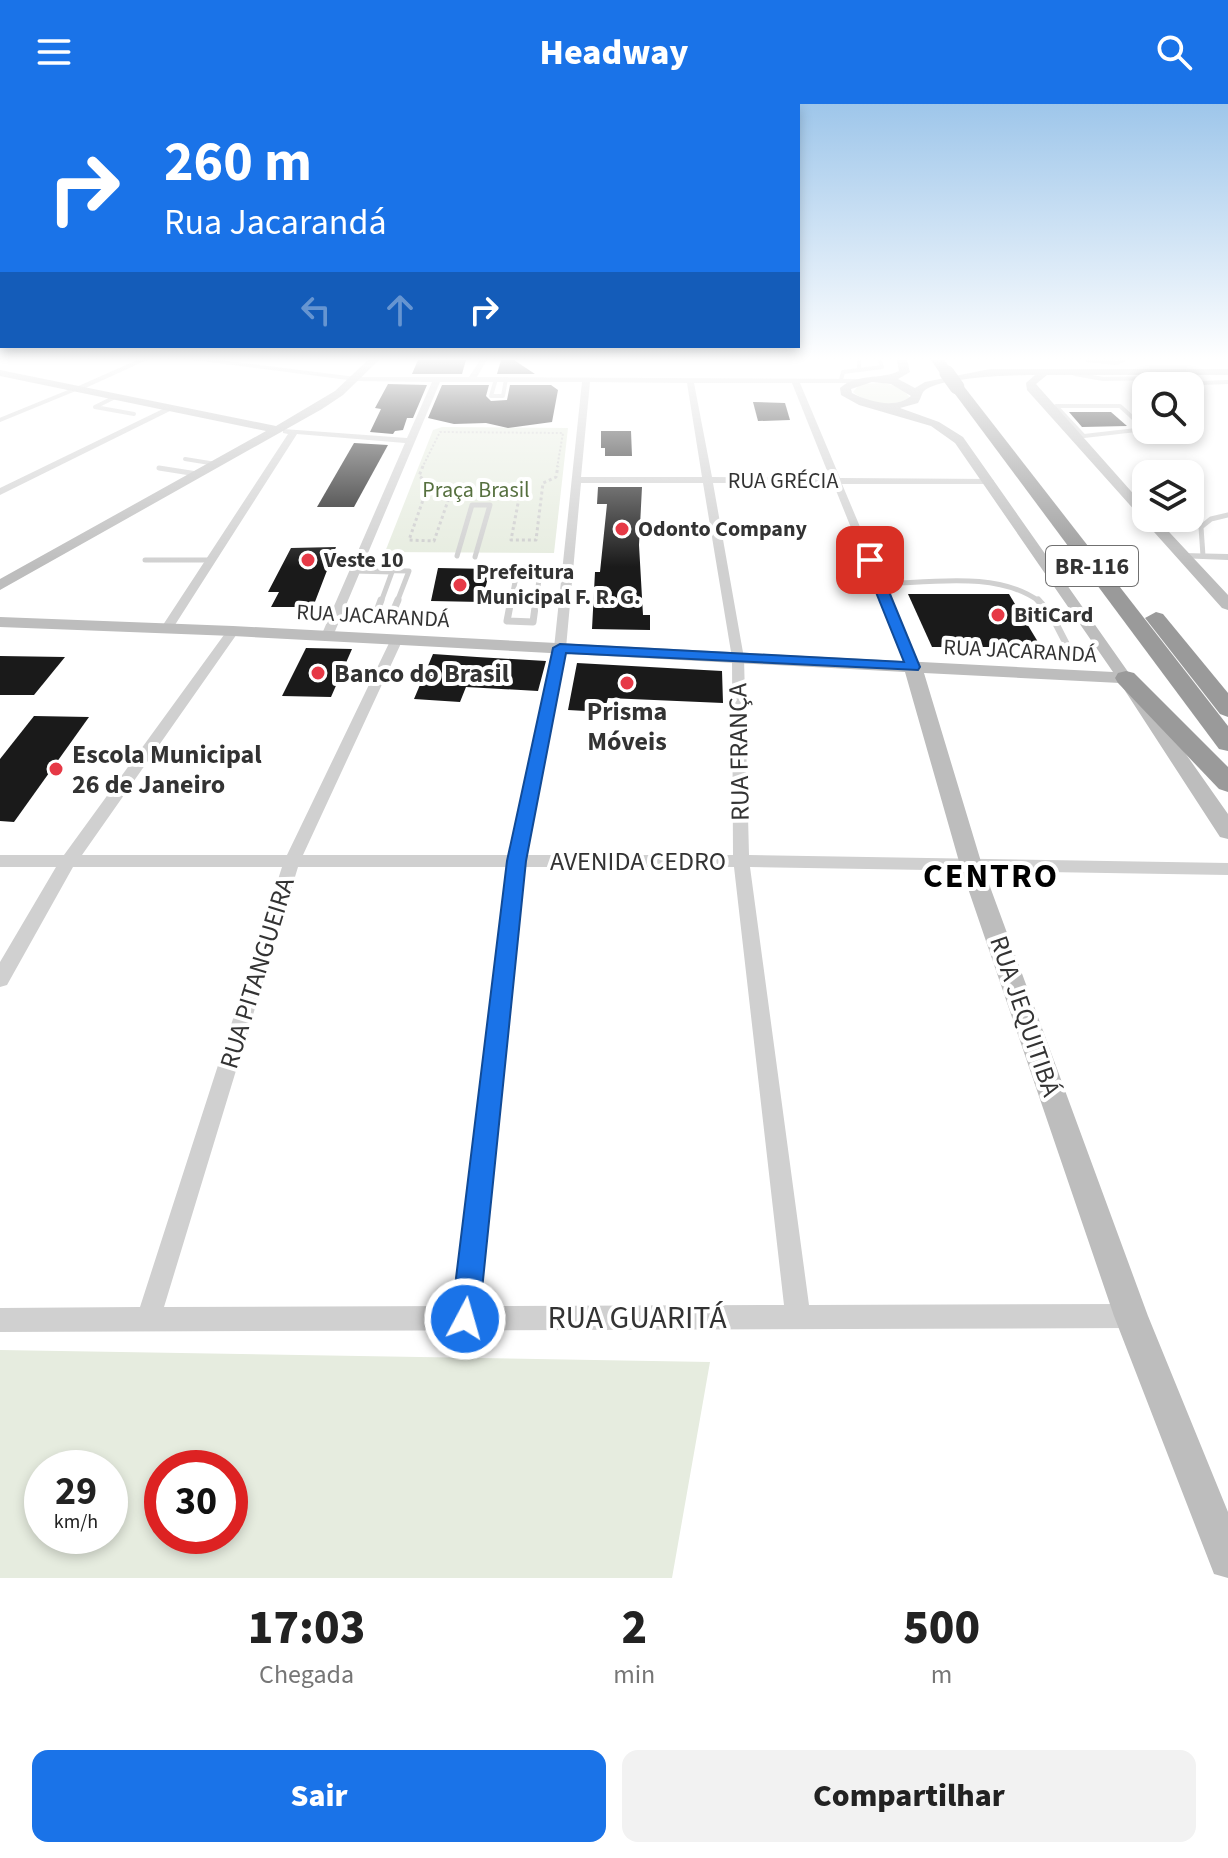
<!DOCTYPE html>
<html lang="pt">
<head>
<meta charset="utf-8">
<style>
  body { margin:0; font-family:"Source Sans 3",sans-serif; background:#f2f2f2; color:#222; height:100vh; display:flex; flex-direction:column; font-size:30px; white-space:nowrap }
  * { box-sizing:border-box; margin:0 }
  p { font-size:26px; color:#767676 }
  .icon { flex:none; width:44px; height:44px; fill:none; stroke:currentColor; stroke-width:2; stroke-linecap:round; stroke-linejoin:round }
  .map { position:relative; height:1474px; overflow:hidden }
  .side { display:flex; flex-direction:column; background:#fff; flex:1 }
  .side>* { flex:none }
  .hud { position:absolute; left:0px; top:0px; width:800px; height:244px; box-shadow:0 4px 12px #0003; background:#1a73e8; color:#fff; overflow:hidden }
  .tools { position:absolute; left:1132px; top:268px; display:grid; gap:16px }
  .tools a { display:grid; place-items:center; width:72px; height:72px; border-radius:16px; background:#fff; box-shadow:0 4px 12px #0003; font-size:40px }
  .speed { position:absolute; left:24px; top:1346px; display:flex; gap:16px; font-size:40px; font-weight:700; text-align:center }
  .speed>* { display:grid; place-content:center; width:104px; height:104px; border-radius:50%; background:#fff; box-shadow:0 4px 12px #0003; line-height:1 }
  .speed small { font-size:20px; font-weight:400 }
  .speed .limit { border:12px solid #d22; background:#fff; color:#111 }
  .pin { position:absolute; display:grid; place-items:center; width:68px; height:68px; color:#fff; margin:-34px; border-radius:16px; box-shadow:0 4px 12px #0006 }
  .me { position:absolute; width:88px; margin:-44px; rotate:6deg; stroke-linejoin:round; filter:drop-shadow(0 0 6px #0008) }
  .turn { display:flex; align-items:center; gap:28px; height:168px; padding:0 32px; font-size:36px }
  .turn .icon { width:104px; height:104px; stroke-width:2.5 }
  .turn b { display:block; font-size:56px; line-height:68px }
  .lanes { display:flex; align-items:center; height:76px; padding:0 32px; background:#0003; justify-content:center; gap:40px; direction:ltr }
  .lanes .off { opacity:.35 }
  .eta { display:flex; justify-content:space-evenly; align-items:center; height:136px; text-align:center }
  .eta b { font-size:48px; font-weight:800; line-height:56px }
  .action { display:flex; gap:16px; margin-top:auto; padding:16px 32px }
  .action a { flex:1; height:92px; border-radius:16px; background:#1a73e8; color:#fff; font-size:32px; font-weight:800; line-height:92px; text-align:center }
  .action a+a { background:#f2f2f2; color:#222 }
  header { display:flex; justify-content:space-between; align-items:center; height:104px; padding:0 32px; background:#1a73e8; color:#fff; font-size:36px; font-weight:800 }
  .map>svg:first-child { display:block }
  .green { fill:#e6ecdf; fill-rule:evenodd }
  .building { fill:#1a1a1a }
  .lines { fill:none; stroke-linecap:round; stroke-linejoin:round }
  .path-far1 { stroke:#cdcdcd; stroke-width:2; stroke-dasharray:2 2; stroke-linecap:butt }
  .path { stroke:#cdcdcd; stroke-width:3; stroke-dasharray:3 3; stroke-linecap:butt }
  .lane-far2 { stroke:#d0d0d0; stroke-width:4 }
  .lane-far1 { stroke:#d0d0d0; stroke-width:5 }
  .lane { stroke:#d0d0d0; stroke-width:7 }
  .street { fill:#d0d0d0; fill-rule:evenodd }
  .secondary { fill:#bdbdbd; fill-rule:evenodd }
  .highway { fill:#9a9a9a; fill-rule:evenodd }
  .highway-bridge { stroke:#9a9a9a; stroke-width:15 }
  .route { fill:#1a73e8; stroke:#114b97; stroke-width:2 }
  .poi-dot { fill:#e63946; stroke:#fff; stroke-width:3 }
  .labels { text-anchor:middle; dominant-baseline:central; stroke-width:8; stroke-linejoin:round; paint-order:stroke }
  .far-street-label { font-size:22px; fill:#333; stroke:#fff }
  .far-park-label { font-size:22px; fill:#56703f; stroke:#fff }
  .far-poi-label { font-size:22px; font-weight:bold; fill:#333; stroke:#fff; text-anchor:start }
  .shield { fill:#fff; stroke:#707070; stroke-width:2 }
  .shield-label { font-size:24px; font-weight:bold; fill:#333 }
  .poi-label { font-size:26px; font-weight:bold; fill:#333; stroke:#fff; text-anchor:start }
  .street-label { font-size:26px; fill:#333; stroke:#fff }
  .near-street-label { font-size:32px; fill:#333; stroke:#fff }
  .district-label { font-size:34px; font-weight:bold; letter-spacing:2px; fill:#000; stroke:#fff }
</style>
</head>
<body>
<header><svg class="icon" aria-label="menu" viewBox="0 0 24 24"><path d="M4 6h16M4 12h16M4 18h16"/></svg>Headway<svg class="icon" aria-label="search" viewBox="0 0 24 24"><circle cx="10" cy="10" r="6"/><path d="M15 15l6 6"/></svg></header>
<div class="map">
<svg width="1228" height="1474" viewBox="0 0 1228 1474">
  <rect width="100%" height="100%" fill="#fff"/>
  <g class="green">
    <path d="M883,279L901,283L910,294C892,303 869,301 853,288L860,280Z"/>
    <path d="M442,323L568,324L554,449L385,448L433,326Z"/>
    <path d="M0,1246L710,1258L672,1474H0ZM42,1364H110V1432H42ZM162,1364H230V1432H162Z"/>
  </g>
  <g class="building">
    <path d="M418,256H466L462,270H412Z"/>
    <path d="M501,256H514L535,270H497Z"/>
    <path d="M388,280L427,281L413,314H407L403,326L395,327L393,330L370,328L381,305L375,304Z"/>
    <path d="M442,281H489L486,292L491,297L507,296L510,281H551L558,286L552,318L508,324L486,319L454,320L428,314Z"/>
    <path d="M753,298L785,299L790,316L758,317Z"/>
    <path d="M1069,308H1111L1127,322L1082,323Z"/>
    <path d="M601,327H631L632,352H605V344H601Z"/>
    <path d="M354,339L388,341L354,403H317Z"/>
    <path d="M598,383H642L639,441L643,511H650V526L592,525L595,468H600L607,400H597Z"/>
    <path d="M336,443L313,503H271L279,488H268L291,444Z"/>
    <path d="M438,464L490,465L482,498L431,497Z"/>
    <path d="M908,490H1009L1041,543H932Z"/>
    <path d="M306,544L352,545L331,593L282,592Z"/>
    <path d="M433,550L477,553L546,557L538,587L466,583L460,598L414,595Z"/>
    <path d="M0,552L65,553L34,591H0Z"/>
    <path d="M577,559L722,567L723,599L608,594L604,608L568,606Z"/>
    <path d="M34,612L89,613L14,718L0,717V655Z"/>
  </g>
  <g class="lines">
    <path class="path-far1" d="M422,364L440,328L563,329L557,364"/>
    <path class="path" d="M423,362L419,372L429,379L409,436L434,437L451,388L520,389L511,436H536L543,379L556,373L558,362"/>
    <g class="lane-far2">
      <path d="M1087,256L1116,259L1124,256"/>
      <path d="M859,266L882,263L880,256"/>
      <path d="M1075,270L1103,275L1164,274L1169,269"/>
      <path d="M496,275L491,292H503L506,275"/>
      <path d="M841,276L843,268L859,266V256"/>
      <path d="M1201,279L1228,278"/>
      <path d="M117,292L95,303L134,310"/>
      <path d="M1056,302H1120L1145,325L1084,332Z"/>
      <path d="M0,316L78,284"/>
      <path d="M1073,332H1084"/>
      <path d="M185,355L216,360"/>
    </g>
    <g class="lane-far1">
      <path d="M159,364L197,370"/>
      <path d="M457,452L472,401H490L475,453"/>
      <path d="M1203,452L1201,423L1211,415L1228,411"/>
      <path d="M145,456H211"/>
      <path d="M356,466L409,467L397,498"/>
      <path d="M355,467L392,468L381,498"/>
      <path d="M879,480C928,479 998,466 1040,498"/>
      <path d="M511,498L518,463L569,464"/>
      <path d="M536,498L540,468H568"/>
    </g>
    <g class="lane">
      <path d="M381,496L376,510H392L398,496"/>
      <path d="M511,496L507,517L533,518L536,496"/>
      <path d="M1038,496L1052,512L1072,551"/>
    </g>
    <g class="street">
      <path d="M137,256H147L81,286L74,284Z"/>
      <path d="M193,256H219L356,273H469L480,256H487L477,273L861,275L864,279H800L840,374L992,375L994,377L989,380H842L919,563L913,567L907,563L833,379H713L744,554L749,751L1228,759V771L750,763L809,1201L1131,1200L1140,1203L1143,1212L1140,1221L1131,1224L0,1228V1204L140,1203L282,763H73L7,881L0,883V858L56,763H0V751H64L229,524L233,523L239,527L82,751H287L391,535L397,531L403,535L303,751H510L554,544L582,278H440L333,532L327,536L321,532L405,339L297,330L173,524L167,528L163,527L161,524L288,330L283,329V325L407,334L432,278L356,277ZM590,278L687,279L702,373H581ZM694,279H792L830,374L712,373ZM581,379H703L732,554L733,751H526L566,544ZM298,763H508L454,1202L164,1203ZM525,763H734L784,1201L479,1202Z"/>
      <path d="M169,302L176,304L0,391V384Z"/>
      <path d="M1182,449L1228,450V456L1178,454L1177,452Z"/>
    </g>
    <g class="secondary">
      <path d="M368,256H379L343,291L322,305L0,486V475L266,327L0,272V266L276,322L335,287Z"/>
      <path d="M897,256H907L910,268L898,275L915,284L925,278L990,265H1228V271H1047L1036,280L1146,404V414H1156L1228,491V506L1222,504L1027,286L1026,279L1035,271C1014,271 936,273 923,288C921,292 920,296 918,299L900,304L939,318L963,333L1228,710V735L1220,733L1120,579L924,569L982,761L1148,1212L1228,1408V1474L1214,1470L1114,1212L960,761L905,568L233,532L0,523V513L233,522L1113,568L955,339L931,322L859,301L841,291L840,284C857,269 880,276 899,267ZM872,278L891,280L911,292C896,305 869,298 852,289L851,285Z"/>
    </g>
    <g class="highway">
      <path d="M931,256H944L954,269L942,272Z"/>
      <path d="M957,279L962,280L1228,622V647L1219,645L952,286V280Z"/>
      <path d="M1156,508L1163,510L1228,589V613L1220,610L1145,514Z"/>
      <path d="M1126,567L1134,569L1228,663V688L1219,685L1118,579L1115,574L1118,569Z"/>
    </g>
    <path class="highway-bridge" d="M947,269L957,283"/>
  </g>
  <linearGradient id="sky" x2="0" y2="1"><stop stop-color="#9ec6ea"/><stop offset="0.55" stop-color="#fff"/><stop offset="1" stop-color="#fff" stop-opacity="0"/></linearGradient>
  <rect width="1228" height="463" fill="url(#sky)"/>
  <path class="route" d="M870,452L876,456L920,563L918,566L566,549L526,757L479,1215L475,1224L465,1229L455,1224L451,1215L507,757L553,544L560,540L904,558L863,456Z"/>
  <g class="poi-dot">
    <circle cx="622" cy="425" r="8"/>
    <circle cx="308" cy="456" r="8"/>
    <circle cx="460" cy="481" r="8"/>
    <circle cx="998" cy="511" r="8"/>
    <circle cx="318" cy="569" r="8"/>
    <circle cx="627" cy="579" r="8"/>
    <circle cx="56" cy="665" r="8"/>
  </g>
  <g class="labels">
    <g class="far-street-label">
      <text x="783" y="377">RUA GRÉCIA</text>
      <text transform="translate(373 512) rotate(3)">RUA JACARANDÁ</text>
      <text transform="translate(1020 547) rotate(3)">RUA JACARANDÁ</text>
    </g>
    <g class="far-park-label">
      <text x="476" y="386">Praça Brasil</text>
    </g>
    <g class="far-poi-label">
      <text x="638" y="425">Odonto Company</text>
      <text x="324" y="456">Veste 10</text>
      <text x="476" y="468">Prefeitura<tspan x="476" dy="25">Municipal F. R. G.</tspan></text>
      <text x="1014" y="511">BitiCard</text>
    </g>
    <rect class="shield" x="1046" y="442" width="92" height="40" rx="6"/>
    <g class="shield-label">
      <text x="1092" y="462">BR-116</text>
    </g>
    <g class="poi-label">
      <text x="334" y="569">Banco do Brasil</text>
      <text x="627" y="607" text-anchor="middle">Prisma<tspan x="627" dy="30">Móveis</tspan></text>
      <text x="72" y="650">Escola Municipal<tspan x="72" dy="30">26 de Janeiro</tspan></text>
    </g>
    <g class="street-label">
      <text transform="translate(739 648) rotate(-91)">RUA FRANÇA</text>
      <text x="638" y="757">AVENIDA CEDRO</text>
      <text transform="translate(257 869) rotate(-73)">RUA PITANGUEIRA</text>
      <text transform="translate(1025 912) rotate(71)">RUA JEQUITIBÁ</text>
    </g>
    <g class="near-street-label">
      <text x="637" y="1214">RUA GUARITÁ</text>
    </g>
    <g class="district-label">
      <text x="991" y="772">CENTRO</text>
    </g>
  </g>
</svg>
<div class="tools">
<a><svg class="icon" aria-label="search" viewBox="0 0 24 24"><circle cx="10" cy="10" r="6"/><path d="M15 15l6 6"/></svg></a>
<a><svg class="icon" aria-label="layers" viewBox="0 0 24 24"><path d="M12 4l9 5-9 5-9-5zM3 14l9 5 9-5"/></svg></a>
</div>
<div class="speed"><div>29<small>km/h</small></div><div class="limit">30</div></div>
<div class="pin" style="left:870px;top:456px;background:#d93025"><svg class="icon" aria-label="arrive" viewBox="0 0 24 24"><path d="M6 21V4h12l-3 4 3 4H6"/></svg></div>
<svg class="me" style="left:465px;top:1215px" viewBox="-20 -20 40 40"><circle r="17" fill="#1a73e8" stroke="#fff" stroke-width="3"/><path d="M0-11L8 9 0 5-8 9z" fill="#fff"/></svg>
<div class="hud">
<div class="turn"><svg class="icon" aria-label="right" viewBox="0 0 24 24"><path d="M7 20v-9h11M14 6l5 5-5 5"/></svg><div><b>260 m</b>Rua Jacarandá</div></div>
<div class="lanes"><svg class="icon off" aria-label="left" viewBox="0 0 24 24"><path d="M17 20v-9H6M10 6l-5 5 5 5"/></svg><svg class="icon off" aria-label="ahead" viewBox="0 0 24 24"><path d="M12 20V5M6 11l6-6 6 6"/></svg><svg class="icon" aria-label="right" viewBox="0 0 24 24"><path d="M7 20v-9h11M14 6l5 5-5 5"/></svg></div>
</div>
</div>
<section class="side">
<div class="eta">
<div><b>17:03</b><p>Chegada</p></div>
<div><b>2</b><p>min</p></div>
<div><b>500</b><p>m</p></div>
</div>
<div class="action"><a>Sair</a><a>Compartilhar</a></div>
</section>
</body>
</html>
